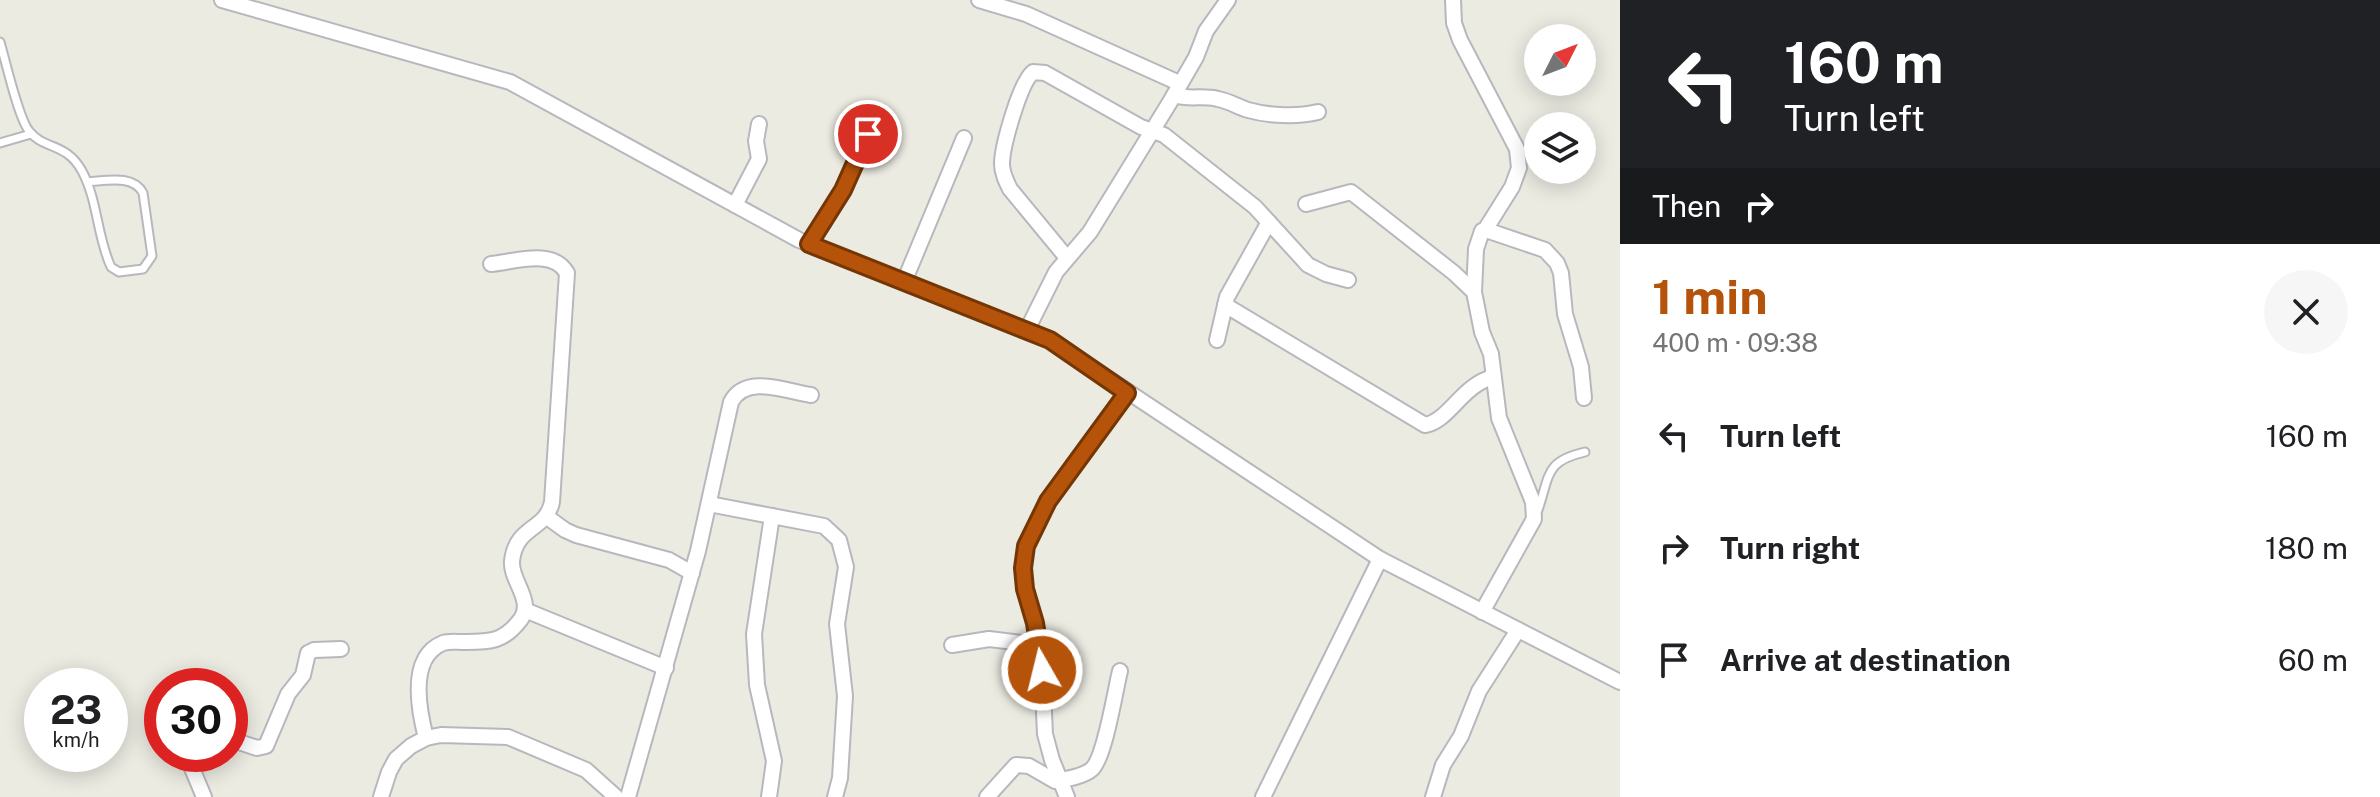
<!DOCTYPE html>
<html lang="en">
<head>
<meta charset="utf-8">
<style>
  body { margin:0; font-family:"Public Sans",sans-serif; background:#f6f6f6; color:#202124; height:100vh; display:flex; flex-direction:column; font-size:30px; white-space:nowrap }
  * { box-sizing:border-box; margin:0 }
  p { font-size:26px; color:#757577 }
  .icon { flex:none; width:44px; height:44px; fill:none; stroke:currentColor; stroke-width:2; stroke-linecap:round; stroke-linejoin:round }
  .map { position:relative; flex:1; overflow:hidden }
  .details { display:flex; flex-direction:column; background:#fff; width:760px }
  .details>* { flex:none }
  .hud { background:#202124; color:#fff; overflow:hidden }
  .needle { width:52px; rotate:48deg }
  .fabs { position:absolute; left:1524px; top:24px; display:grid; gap:16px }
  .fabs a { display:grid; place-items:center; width:72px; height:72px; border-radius:50%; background:#fff; box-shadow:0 4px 20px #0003; font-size:40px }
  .speed { position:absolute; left:24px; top:668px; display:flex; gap:16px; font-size:40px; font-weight:700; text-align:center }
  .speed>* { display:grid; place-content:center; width:104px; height:104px; border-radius:50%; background:#fff; box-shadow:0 4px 20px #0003; line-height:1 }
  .speed small { font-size:20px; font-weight:400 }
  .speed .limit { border:12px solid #d22; background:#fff; color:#111 }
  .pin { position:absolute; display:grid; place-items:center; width:68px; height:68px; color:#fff; margin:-34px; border:4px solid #fff; border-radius:50%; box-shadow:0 2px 8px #0007 }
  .me { position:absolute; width:88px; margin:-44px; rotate:352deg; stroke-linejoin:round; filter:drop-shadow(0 0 6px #0008) }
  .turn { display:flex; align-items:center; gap:28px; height:168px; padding:0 32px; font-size:36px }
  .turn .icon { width:104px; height:104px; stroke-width:2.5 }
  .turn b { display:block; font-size:56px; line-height:68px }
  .then { display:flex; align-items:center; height:76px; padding:0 32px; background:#0003; gap:16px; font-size:30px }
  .round { display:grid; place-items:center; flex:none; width:84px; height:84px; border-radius:42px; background:#f6f6f6 }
  .head { display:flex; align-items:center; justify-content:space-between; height:136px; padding:0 32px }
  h1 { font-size:48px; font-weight:700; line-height:60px; color:#b45309 }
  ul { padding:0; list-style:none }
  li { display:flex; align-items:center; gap:24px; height:112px; padding:0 32px }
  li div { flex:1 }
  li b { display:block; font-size:30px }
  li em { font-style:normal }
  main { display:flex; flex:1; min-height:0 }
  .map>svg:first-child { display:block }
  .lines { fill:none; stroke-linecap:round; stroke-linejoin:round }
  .service-casing { stroke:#b7b8bd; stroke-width:11 }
  .minor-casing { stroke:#b7b8bd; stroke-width:18 }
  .service { stroke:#fff; stroke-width:7 }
  .minor { stroke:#fff; stroke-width:14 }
  .route-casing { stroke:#753606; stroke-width:20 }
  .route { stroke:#b45309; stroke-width:14 }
</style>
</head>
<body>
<main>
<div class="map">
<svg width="1620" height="797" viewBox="0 0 1620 797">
  <rect width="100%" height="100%" fill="#ecebe2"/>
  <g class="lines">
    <defs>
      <g id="service">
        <path d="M0,42C6,62 18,117 29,131C44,150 66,142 82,171C98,201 97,237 111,267L119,272L143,269L152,256L143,193C133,174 106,181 87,182"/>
        <path d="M0,143L31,134"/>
        <path d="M1538,510C1550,475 1545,461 1585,452"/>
      </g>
      <g id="minor">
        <path d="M222,0L510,82L799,240L1050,340L1380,559L1620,682"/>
        <path d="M979,0L1026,14L1179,83"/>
        <path d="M1453,0L1454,23L1460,40L1517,149L1519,168L1512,187L1485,230"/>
        <path d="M1174,95C1189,100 1203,95 1218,99C1229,101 1238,107 1248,110C1269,116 1298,117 1318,112"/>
        <path d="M1306,204L1351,192L1454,273L1474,292L1482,332L1491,354L1499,418L1533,502L1534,519L1482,612"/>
        <path d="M735,205L759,159L756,141L759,124"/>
        <path d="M809,244L843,190L877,114"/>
        <path d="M1067,258L1010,189C1006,181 1002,173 1002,164C1002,146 1020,83 1033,72L1045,73L1141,127L1164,135L1255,207L1308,265L1326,274L1348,280"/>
        <path d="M904,282L964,138"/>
        <path d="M1474,292L1476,249L1482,231H1489L1545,250L1557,263L1561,273L1565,314L1581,367L1584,398"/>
        <path d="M1225,305L1425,425C1449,421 1462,385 1493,377"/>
        <path d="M1027,330L1056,272L1090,232L1170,102L1196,57L1206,31L1228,0"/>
        <path d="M1217,340L1227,297L1269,222"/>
        <path d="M709,504L824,526L839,540L846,567L837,624L845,696L840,778L835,797"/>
        <path d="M547,517L565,530L576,535L669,560L692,573"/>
        <path d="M525,610L666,668"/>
        <path d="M952,645L989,639L1039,645"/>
        <path d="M426,738C419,711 408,657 443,643C449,641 456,642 462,642C489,642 503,643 521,619C534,600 510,580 512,561C516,525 546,531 552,502L567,273C553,248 514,262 491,264"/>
        <path d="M230,739L257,748L266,746L288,694L303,675L308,653L314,650L341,649"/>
        <path d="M186,754L204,797"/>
        <path d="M381,797L389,772L396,759L411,746L426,738L441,735L508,737L586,770L616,797"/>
        <path d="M628,797L698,551L731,402C746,374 785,391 811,395"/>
        <path d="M769,797L774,761L757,685L754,634L772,516"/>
        <path d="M987,797L1016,765L1029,766L1055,781C1066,779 1083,777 1092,769C1105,757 1115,691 1120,671"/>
        <path d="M1067,797L1052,760L1045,734L1042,670L1035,623L1025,589L1023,568L1026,546L1048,501L1127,393"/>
        <path d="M1263,797L1380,559"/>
        <path d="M1433,797L1443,765L1461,736L1479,691L1518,630"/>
      </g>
    </defs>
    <use href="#service" class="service-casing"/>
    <use href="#minor" class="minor-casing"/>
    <use href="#service" class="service"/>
    <use href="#minor" class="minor"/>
  </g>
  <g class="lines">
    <defs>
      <path id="route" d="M868,134L843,190L809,244L1050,340L1127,393L1048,501L1026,546L1023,568L1025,589L1035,623L1042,670"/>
    </defs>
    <use href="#route" class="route-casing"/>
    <use href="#route" class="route"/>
  </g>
</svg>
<div class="fabs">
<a><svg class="needle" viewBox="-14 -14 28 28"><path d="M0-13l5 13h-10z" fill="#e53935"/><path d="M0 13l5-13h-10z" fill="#757577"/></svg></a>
<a><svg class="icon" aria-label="layers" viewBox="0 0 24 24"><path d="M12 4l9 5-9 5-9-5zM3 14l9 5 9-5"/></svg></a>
</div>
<div class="speed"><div>23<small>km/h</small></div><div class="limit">30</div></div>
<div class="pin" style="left:868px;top:134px;background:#d93025"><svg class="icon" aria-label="arrive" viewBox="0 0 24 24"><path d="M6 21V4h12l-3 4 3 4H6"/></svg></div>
<svg class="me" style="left:1042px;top:670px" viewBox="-20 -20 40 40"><circle r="17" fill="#b45309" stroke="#fff" stroke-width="3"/><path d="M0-11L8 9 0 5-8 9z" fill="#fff"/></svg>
</div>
<section class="details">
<div class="hud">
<div class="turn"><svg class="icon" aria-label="left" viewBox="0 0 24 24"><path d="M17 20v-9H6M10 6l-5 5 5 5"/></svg><div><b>160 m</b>Turn left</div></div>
<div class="then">Then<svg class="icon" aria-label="right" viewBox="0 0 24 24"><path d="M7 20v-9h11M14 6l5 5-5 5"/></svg></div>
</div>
<div class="head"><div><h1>1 min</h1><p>400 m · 09:38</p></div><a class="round"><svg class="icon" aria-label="close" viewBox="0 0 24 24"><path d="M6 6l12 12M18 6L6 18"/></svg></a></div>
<ul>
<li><svg class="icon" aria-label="left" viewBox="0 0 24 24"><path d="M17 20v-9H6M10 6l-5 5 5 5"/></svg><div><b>Turn left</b></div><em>160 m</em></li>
<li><svg class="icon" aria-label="right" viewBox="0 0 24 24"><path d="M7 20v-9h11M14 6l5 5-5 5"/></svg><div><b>Turn right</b></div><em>180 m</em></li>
<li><svg class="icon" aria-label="arrive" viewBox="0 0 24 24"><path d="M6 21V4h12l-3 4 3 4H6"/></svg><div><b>Arrive at destination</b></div><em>60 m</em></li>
</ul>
</section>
</main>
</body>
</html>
